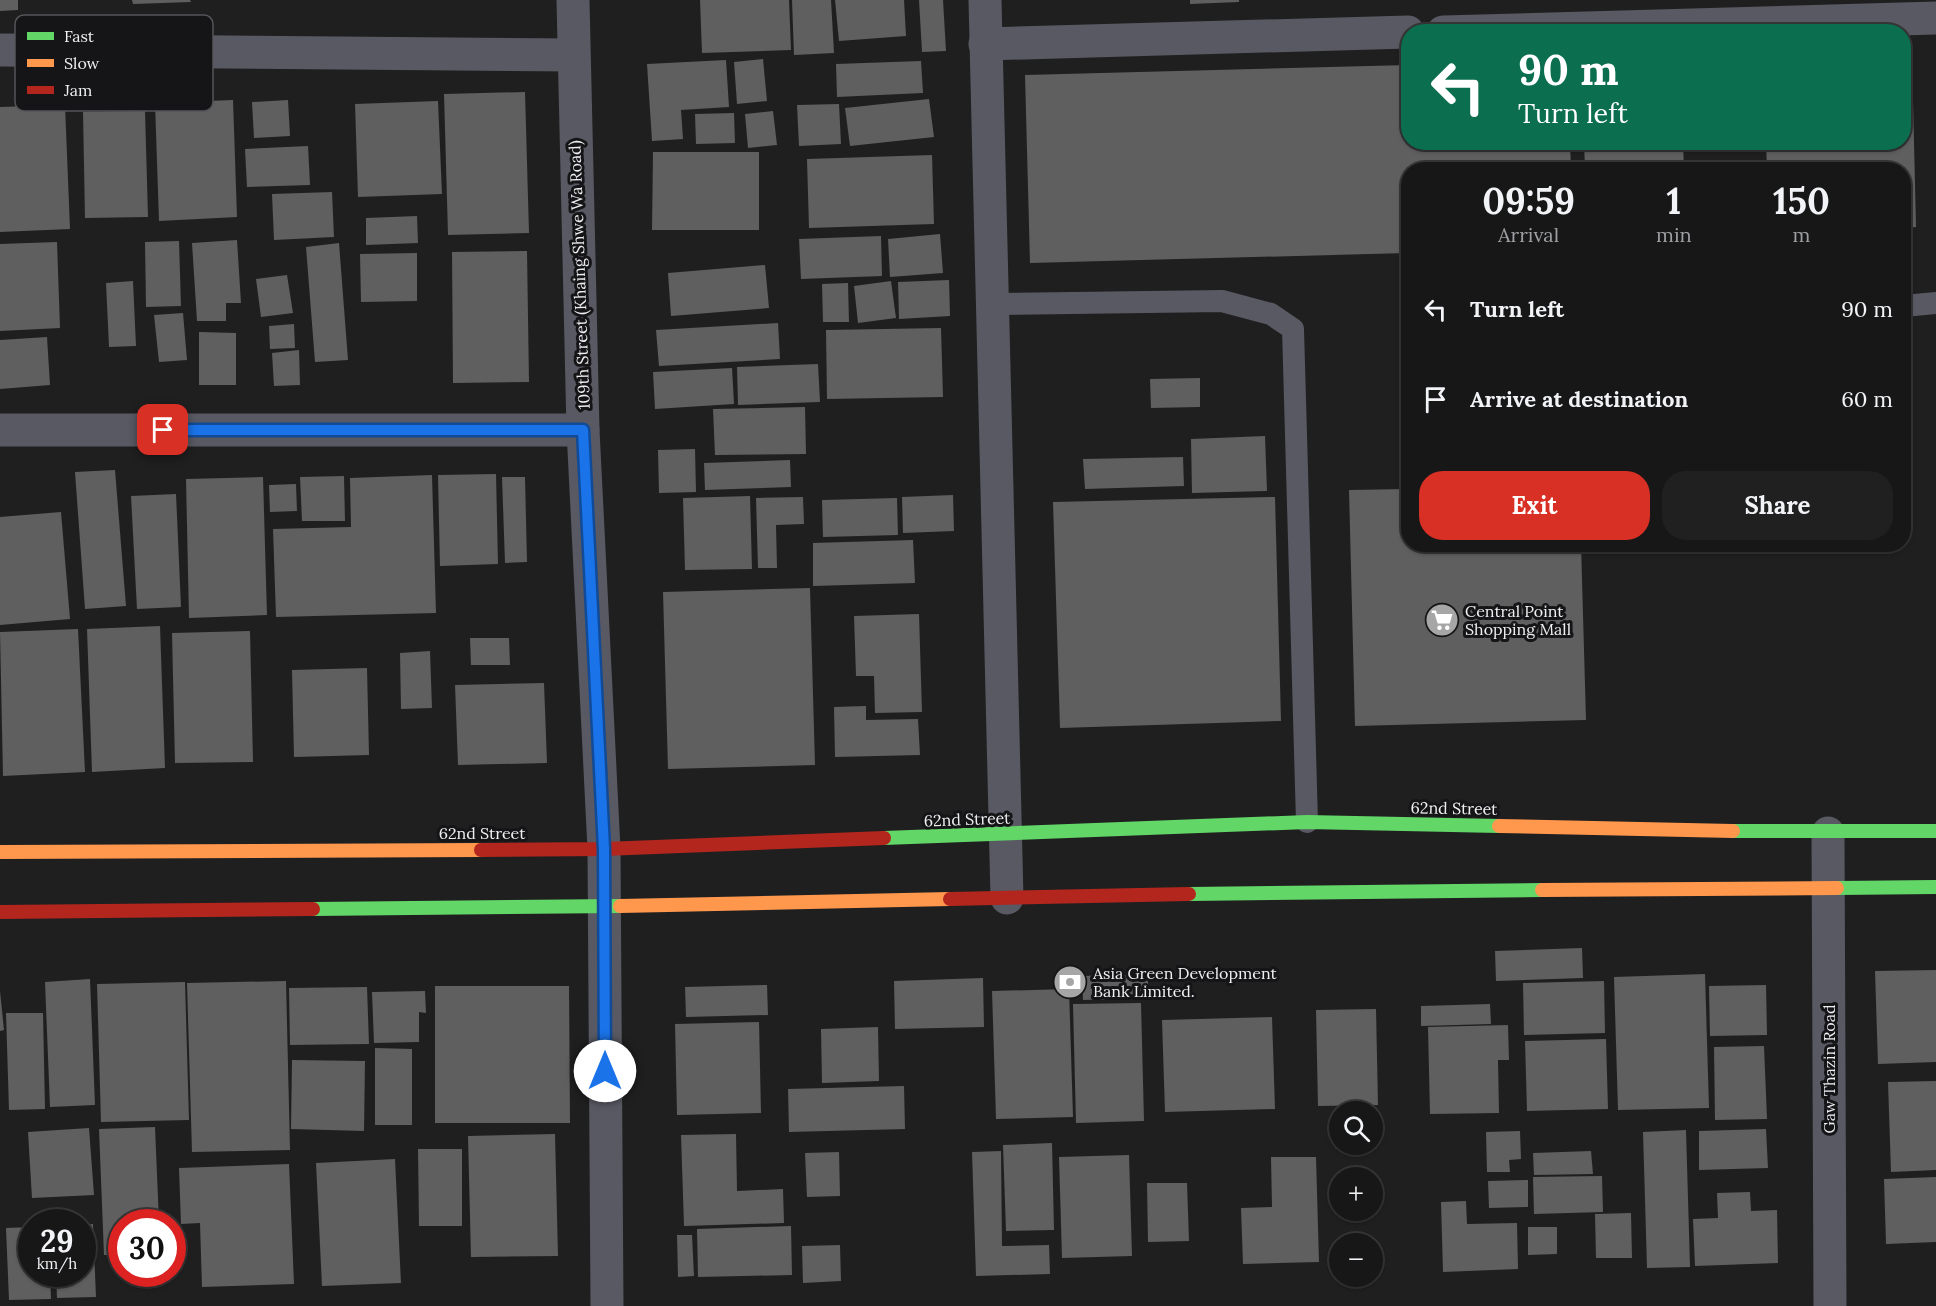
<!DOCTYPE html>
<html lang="en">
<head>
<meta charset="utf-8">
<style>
  body { margin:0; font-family:Lora,serif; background:#202021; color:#f1f3f6; height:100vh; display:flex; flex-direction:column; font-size:22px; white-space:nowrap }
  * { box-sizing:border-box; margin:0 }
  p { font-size:20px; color:#9e9fa2 }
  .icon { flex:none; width:33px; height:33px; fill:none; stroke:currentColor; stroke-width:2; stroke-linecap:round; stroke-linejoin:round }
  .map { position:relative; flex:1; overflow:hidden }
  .sheet { position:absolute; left:1401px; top:162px; width:510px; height:390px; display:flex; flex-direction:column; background:#171718; border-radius:24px; box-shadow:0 2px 4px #0004,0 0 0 2px #363637 }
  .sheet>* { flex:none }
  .guide { position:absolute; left:1401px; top:24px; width:510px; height:126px; border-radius:24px; box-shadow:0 2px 4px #0004,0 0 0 2px #363637; background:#0b6e4f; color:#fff; overflow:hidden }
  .fabs { position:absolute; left:1329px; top:1101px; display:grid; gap:12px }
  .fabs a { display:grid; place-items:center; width:54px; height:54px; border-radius:50%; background:#171718; box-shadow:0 2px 4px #0004,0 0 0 2px #363637; font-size:30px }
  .speed { position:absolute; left:18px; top:1209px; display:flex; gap:12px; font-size:30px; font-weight:700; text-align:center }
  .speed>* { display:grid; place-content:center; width:78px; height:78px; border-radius:50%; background:#171718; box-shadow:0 2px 4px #0004,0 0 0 2px #363637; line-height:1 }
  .speed small { font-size:15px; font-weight:400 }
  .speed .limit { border:9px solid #d22; background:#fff; color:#111 }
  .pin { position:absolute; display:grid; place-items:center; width:51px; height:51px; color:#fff; margin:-26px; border-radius:12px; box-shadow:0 3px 9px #0006 }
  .me { position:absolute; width:66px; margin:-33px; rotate:0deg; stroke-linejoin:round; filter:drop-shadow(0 0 4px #0008) }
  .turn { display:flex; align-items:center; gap:21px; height:126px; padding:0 18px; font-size:27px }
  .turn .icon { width:78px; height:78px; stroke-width:2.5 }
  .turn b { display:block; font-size:42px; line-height:51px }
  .eta { display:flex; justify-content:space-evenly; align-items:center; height:102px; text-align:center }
  .eta b { font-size:36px; font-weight:800; line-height:42px }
  .cta { display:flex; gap:12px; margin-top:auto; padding:12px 18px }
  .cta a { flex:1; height:69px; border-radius:24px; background:#d93025; color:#fff; font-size:24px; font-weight:800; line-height:69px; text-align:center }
  .cta a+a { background:#202021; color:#f1f3f6 }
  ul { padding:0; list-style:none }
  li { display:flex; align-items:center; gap:18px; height:90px; padding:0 18px }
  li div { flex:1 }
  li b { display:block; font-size:22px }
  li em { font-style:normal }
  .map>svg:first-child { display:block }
  .building { fill:#5f5f60 }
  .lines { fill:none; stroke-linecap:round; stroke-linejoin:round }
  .lane { stroke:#585962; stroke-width:22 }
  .street { stroke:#585962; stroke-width:33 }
  .fast { stroke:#63d668; stroke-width:14 }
  .slow { stroke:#ff974d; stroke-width:14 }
  .jam { stroke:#b3261e; stroke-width:14 }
  .route-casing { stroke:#114b97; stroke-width:15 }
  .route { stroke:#1a73e8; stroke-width:10 }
  .labels { text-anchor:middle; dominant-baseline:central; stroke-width:6; stroke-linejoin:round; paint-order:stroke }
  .street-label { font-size:16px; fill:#eeeff0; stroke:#151518 }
  .poi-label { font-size:16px; fill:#eeeff0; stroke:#151518; text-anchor:start }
  .key { fill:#151518; stroke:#565659; stroke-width:1.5 }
  .key-label { font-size:16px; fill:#eeeff0 }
</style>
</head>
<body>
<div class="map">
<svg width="1936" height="1306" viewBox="0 0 1936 1306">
  <rect width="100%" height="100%" fill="#1f1f20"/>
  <g class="building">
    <path d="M0,0H18V10L0,11Z"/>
    <path d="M132,0H190L191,2L133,4Z"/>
    <path d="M700,0H789L791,50L702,53Z"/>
    <path d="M792,0H831L834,53L794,55Z"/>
    <path d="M835,0H904L906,36L839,41Z"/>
    <path d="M919,0H943L946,51L922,52Z"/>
    <path d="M1190,0H1239V2L1190,4Z"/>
    <path d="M763,59L767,101L737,104L734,62Z"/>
    <path d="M726,60L729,107L681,110L683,139L652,141L647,64Z"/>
    <path d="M921,61L923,93L837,97L836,64Z"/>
    <path d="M1408,65V142H1570L1571,170H1408V253L1030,263L1025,75Z"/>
    <path d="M525,92L529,233L448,235L444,94Z"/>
    <path d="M929,99L934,137L850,146L845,108Z"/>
    <path d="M233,100L237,217L159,221L155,103Z"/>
    <path d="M288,100L290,136L254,138L252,102Z"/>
    <path d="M1904,100H1913L1916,227L1904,228V170H1767L1766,142H1904Z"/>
    <path d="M438,101L442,194L358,197L355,104Z"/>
    <path d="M839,104L841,144L799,146L797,105Z"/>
    <path d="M65,105L70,229L0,232V107Z"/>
    <path d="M145,111L148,217L85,218L83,112Z"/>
    <path d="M773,111L777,145L748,148L745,114Z"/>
    <path d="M734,113L735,143L696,144L695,114Z"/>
    <path d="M1584,142H1683L1684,170H1585Z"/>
    <path d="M308,146L310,185L247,187L245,149Z"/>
    <path d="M653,152H759V230H652Z"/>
    <path d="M932,155L934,224L809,228L807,159Z"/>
    <path d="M332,192L334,237L274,240L272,194Z"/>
    <path d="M417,216L418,243L366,245V218Z"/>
    <path d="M940,234L943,273L890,277L888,239Z"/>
    <path d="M881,236L882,276L801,279L799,239Z"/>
    <path d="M237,240L241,303H226V321H197L192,243Z"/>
    <path d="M179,241L181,306L146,307L145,242Z"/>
    <path d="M57,242L60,328L0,331V244Z"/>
    <path d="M339,243L348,360L315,362L306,247Z"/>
    <path d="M527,251L529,382L453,383L452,252Z"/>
    <path d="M417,253V301L361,302L360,254Z"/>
    <path d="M765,265L769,308L671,316L668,273Z"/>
    <path d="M287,275L293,313L261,317L256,279Z"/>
    <path d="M949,280L950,316L899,319L898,282Z"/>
    <path d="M133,281L136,346L109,347L106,283Z"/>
    <path d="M891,281L896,318L858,323L854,286Z"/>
    <path d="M848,283L849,322H823L822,284Z"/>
    <path d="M183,313L187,360L159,362L154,315Z"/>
    <path d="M778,323L780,359L659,366L656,330Z"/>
    <path d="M294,324L295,348L270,349L269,326Z"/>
    <path d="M941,328L943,397L827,399L826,330Z"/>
    <path d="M199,332L236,333V385H199Z"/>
    <path d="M47,337L50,385L0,389V340Z"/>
    <path d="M299,350L300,385L274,386L272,353Z"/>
    <path d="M818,364L820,402L738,405L737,367Z"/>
    <path d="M732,368L734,404L655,409L653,372Z"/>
    <path d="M1200,378V407L1151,408L1150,379Z"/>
    <path d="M805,407L806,454L715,455L713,409Z"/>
    <path d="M1265,436L1267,491L1192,493L1191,439Z"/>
    <path d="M695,449L696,492L659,493L658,450Z"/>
    <path d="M1183,457L1184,486L1085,489L1083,459Z"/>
    <path d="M790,460L791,487L705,490L704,463Z"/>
    <path d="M115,470L126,606L85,609L75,472Z"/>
    <path d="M496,474L498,564L440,566L438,475Z"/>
    <path d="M432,475L436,613L276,617L273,529L351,527L350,478Z"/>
    <path d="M344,476L345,521H302L300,477Z"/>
    <path d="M263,477L267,615L189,618L186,479Z"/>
    <path d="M502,477H525L527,562L505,563Z"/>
    <path d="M296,484L297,511L270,512L269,485Z"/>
    <path d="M1408,489V544H1581L1586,720L1355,726L1349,490Z"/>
    <path d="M176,494L181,607L137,609L131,496Z"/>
    <path d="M953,495L954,531L903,533L902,497Z"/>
    <path d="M750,496L752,569L685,570L683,498Z"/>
    <path d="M803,497L804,524L776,525L777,568H758L756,498Z"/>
    <path d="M1275,497L1281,721L1060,728L1053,502Z"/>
    <path d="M897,498L898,535L823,537L822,500Z"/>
    <path d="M61,512L70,619L0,625V517Z"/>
    <path d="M913,540L915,583L813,586V543Z"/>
    <path d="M810,588L815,765L668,769L663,592Z"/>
    <path d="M919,614L922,712L875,713L874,676H856L854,616Z"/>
    <path d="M160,626L165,768L92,772L87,629Z"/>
    <path d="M78,629L85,772L3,776L0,632Z"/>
    <path d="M250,631L253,762L175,763L172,633Z"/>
    <path d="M470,638H509L510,665H471Z"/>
    <path d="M430,651L432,708L401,709L400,653Z"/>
    <path d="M367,668L369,755L294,757L292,670Z"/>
    <path d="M544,683L547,763L458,765L455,685Z"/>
    <path d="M866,706V720L918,719L920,755L835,757L834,707Z"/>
    <path d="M1582,948L1583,978L1496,981L1495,951Z"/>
    <path d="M1936,970V1062L1878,1064L1875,971Z"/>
    <path d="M1148,974V998L1083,1000L1082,976Z"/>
    <path d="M1705,974L1709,1108L1618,1110L1614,977Z"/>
    <path d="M983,978L984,1027L895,1029L894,981Z"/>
    <path d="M90,979L95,1105L50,1107L45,982Z"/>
    <path d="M286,981L290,1150L192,1152L187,983Z"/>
    <path d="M1604,981L1605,1033L1524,1035L1523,983Z"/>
    <path d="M185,982L189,1120L101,1122L97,984Z"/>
    <path d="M767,985L768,1015L686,1017L685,987Z"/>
    <path d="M1766,985L1767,1035L1710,1036L1709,986Z"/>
    <path d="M435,986H569L570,1123H435Z"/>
    <path d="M367,987L369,1044L290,1045L289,988Z"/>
    <path d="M1069,989L1073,1117L996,1119L992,991Z"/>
    <path d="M0,991L4,1030L0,1031Z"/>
    <path d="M425,991L426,1013L419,1012V1042L374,1043L372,992Z"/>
    <path d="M1141,1003L1144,1121L1076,1123L1073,1004Z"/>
    <path d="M1490,1004L1491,1024L1421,1026V1006Z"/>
    <path d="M1376,1009L1378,1105L1318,1106L1316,1010Z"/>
    <path d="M6,1013H43L45,1109L9,1110Z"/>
    <path d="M1272,1017L1275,1109L1165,1112L1162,1020Z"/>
    <path d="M759,1022L761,1113L677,1115L675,1024Z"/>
    <path d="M1508,1025L1509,1060H1498L1499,1113L1430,1114L1428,1027Z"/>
    <path d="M878,1027L879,1081L822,1083L821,1029Z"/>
    <path d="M1606,1039L1608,1109L1527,1111L1525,1041Z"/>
    <path d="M1764,1046L1767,1119L1715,1120L1714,1047Z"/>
    <path d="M375,1048L412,1049V1125H375Z"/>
    <path d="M292,1060L365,1061L364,1131L291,1129Z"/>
    <path d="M1936,1081V1170L1891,1172L1888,1082Z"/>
    <path d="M904,1086L905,1129L789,1132L788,1089Z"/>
    <path d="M155,1127L159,1222H122V1255H104L99,1129Z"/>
    <path d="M89,1128L94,1195L32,1198L28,1132Z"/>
    <path d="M1766,1129L1768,1168L1699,1170V1131Z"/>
    <path d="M1686,1130L1690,1267L1647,1268L1643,1132Z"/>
    <path d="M1520,1131L1521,1159L1509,1160L1510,1172H1487L1486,1132Z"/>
    <path d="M555,1134L558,1256L471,1257L468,1136Z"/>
    <path d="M736,1134L737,1191L783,1189L784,1223L684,1226L681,1135Z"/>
    <path d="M1052,1143L1054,1230L1006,1231L1003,1145Z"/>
    <path d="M418,1149H462V1226H419Z"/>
    <path d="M1001,1151L1002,1246L1049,1245L1050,1274L976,1276L972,1152Z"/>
    <path d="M1591,1151L1593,1174L1534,1175L1533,1153Z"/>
    <path d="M839,1152L840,1196L807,1197L805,1153Z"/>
    <path d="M1129,1155L1132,1256L1062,1258L1059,1157Z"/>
    <path d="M1271,1157H1316L1319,1262L1243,1264L1241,1208L1272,1207Z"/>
    <path d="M395,1159L401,1283L322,1286L316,1163Z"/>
    <path d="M289,1164L294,1284L202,1287L200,1223L181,1224L179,1168Z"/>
    <path d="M1602,1176L1603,1212L1534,1214L1533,1177Z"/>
    <path d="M1936,1177V1242L1886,1244L1884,1179Z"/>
    <path d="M1528,1180V1207L1489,1208L1488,1181Z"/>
    <path d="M1147,1183H1187L1189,1241L1148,1242Z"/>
    <path d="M1750,1192L1751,1211L1777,1210L1778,1263L1695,1266L1693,1219L1718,1218L1717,1193Z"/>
    <path d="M1466,1201L1467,1224L1517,1223L1518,1269L1443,1272L1441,1202Z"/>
    <path d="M1631,1213L1632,1258H1596L1595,1214Z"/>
    <path d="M93,1224L96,1297L57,1298L56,1274H82V1225Z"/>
    <path d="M791,1226L792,1275L698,1277L697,1229Z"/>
    <path d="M32,1227V1274H50L51,1299L9,1300L6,1228Z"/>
    <path d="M1528,1227H1557V1254L1528,1255Z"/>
    <path d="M677,1235H692L694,1276L678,1277Z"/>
    <path d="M840,1245L841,1281L803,1283L802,1246Z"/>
  </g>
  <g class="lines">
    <g class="lane">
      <path d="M992,304L1222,301L1271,314L1293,329L1307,822"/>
      <path d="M1904,306L1936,303"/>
    </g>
    <g class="street">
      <path d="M573,0L583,430L604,849L607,1306"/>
      <path d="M985,0L1007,898"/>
      <path d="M1443,32L1936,18"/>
      <path d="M985,44L1408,32"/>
      <path d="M0,50L573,55"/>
      <path d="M0,430H583"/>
      <path d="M1828,833L1830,1306"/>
    </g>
    <g class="fast">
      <path d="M1733,831H1936"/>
      <path d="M884,838L1307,822L1499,826"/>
      <path d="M1837,888L1936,887"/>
      <path d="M1189,894L1542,890"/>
      <path d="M313,909L620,906"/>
    </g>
    <g class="slow">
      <path d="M1499,826L1733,831"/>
      <path d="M0,852L481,850"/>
      <path d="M1542,890L1837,888"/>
      <path d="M620,906L950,899"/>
    </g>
    <g class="jam">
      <path d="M481,850L604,849L884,838"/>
      <path d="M950,899L1189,894"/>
      <path d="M0,912L313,909"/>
    </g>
  </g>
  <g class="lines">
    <defs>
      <path id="route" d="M163,430H583L604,849L605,1071"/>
    </defs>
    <use href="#route" class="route-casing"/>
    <use href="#route" class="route"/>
  </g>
  <defs>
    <symbol id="supermarket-disc" viewBox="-11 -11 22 22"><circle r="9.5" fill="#a6a6a7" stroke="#151518"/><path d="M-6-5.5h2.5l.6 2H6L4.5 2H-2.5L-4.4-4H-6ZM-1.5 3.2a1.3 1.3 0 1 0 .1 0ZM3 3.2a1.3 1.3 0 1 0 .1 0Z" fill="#fff"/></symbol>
    <symbol id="bank-disc" viewBox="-11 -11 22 22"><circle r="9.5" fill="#a6a6a7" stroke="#151518"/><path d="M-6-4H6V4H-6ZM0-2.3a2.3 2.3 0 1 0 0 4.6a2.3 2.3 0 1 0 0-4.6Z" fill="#fff"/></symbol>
  </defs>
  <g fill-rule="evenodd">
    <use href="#supermarket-disc" x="1423" y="601" width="38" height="38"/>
    <use href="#bank-disc" x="1051" y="963" width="38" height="38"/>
  </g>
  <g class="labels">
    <g class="street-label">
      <text transform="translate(579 275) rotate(-92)">109th Street (Khaing Shwe Wa Road)</text>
      <text transform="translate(1454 808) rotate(1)">62nd Street</text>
      <text transform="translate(967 819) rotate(-2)">62nd Street</text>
      <text x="482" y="833">62nd Street</text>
      <text transform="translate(1829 1069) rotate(-90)">Gaw Thazin Road</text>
    </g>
    <g class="poi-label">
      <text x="1465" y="611">Central Point<tspan x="1465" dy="18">Shopping Mall</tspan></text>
      <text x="1093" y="973">Asia Green Development<tspan x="1093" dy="18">Bank Limited.</tspan></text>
    </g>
  </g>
  <rect x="15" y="15" width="198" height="96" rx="9" class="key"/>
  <rect x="27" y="32" width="27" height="8" fill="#63d668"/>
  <rect x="27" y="59" width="27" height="8" fill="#ff974d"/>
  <rect x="27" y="86" width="27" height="8" fill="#b3261e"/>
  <g class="key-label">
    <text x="64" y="42">Fast</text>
    <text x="64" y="69">Slow</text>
    <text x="64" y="96">Jam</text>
  </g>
</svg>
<div class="fabs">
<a><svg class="icon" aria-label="search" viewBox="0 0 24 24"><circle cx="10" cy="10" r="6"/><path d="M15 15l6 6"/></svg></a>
<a>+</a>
<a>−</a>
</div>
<div class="speed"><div>29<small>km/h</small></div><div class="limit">30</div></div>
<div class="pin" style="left:163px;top:430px;background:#d93025"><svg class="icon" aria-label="arrive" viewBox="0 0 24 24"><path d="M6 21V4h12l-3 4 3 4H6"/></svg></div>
<svg class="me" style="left:605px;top:1071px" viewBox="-20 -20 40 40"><circle r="19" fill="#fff"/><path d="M0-13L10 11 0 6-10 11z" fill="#1a73e8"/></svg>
<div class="guide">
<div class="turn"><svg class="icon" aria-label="left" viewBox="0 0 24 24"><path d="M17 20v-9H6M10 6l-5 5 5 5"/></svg><div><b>90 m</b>Turn left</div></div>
</div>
<section class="sheet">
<div class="eta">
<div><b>09:59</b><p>Arrival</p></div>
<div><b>1</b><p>min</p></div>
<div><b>150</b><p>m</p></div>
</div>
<ul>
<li><svg class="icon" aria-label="left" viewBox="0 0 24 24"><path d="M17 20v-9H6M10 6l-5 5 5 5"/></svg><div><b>Turn left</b></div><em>90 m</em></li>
<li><svg class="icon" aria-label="arrive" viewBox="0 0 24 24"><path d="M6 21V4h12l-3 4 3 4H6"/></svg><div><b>Arrive at destination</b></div><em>60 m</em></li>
</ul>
<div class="cta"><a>Exit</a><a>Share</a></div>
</section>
</div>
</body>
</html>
